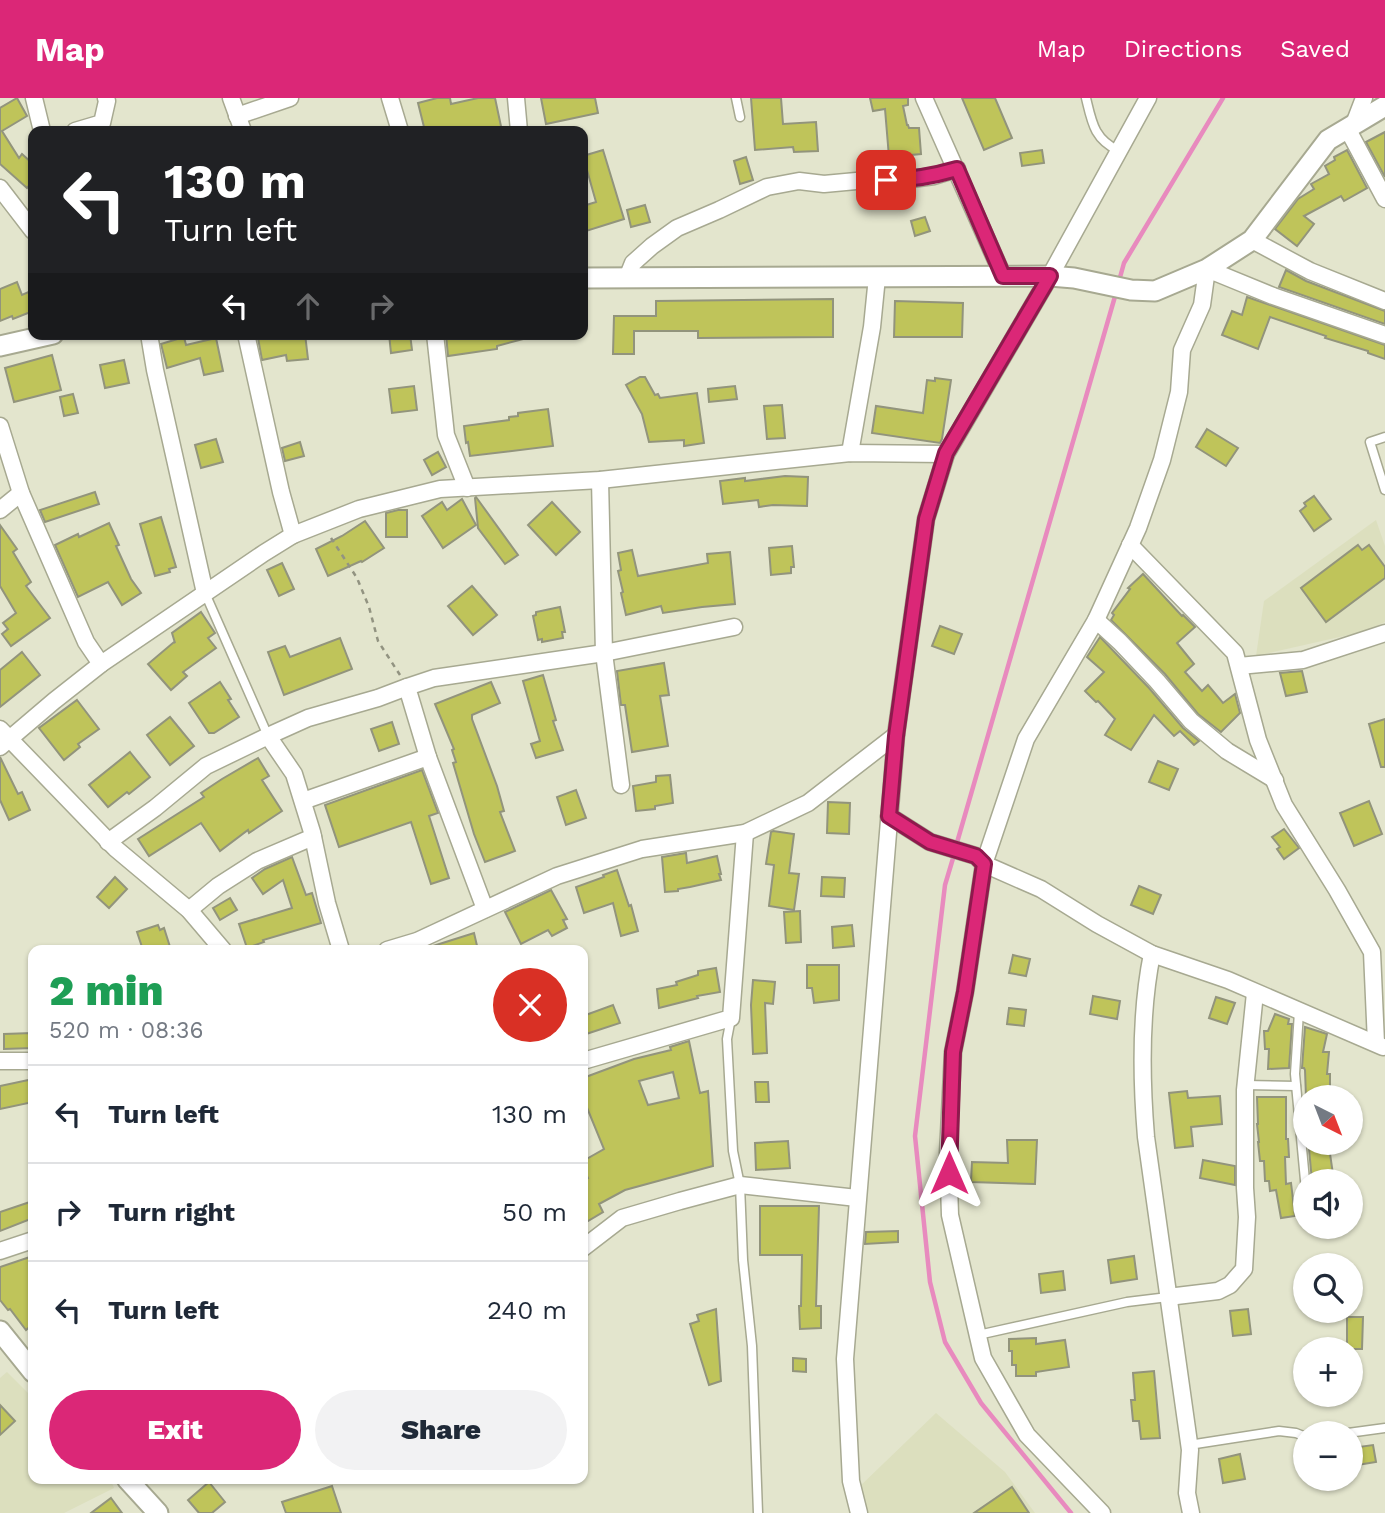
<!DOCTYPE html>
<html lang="en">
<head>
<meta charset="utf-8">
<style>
  body { margin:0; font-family:"Work Sans",sans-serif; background:#f2f2f3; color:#1f2937; height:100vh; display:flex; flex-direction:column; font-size:26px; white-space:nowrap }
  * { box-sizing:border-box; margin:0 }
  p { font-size:23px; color:#747a83 }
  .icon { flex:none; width:38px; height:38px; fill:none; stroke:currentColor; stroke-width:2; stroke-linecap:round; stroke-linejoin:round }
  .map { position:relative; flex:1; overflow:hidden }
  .sheet { position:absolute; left:28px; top:847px; width:560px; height:539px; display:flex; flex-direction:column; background:#fff; border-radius:14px; box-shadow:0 2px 5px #0004 }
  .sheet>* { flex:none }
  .top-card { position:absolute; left:28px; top:28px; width:560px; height:214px; border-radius:14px; box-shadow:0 2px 5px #0004; background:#202124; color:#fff; overflow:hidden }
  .needle { width:46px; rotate:138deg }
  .fabs { position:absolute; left:1293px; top:987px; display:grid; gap:14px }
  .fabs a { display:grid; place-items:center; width:70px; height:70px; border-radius:50%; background:#fff; box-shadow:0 2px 5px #0004; font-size:35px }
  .pin { position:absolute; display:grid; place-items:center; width:60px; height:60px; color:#fff; margin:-30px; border-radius:14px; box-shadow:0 4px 10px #0006 }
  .me { position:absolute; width:77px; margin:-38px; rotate:0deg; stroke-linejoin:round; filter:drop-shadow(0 0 5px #0008) }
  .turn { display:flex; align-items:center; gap:24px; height:147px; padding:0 21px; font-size:32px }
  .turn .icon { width:91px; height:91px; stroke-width:2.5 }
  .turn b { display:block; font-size:49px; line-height:60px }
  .lanes { display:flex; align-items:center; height:66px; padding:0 21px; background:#0003; justify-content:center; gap:35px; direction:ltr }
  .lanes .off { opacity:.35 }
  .round { display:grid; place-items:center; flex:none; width:74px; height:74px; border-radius:37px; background:#f2f2f3 }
  .summary { display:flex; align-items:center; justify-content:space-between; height:119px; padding:0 21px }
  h1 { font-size:42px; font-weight:800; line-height:52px; color:#1e9e55 }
  .action { display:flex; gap:14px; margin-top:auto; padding:14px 21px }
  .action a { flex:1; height:80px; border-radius:42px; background:#db2777; color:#fff; font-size:28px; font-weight:800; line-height:80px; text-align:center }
  .action a+a { background:#f2f2f3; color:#1f2937 }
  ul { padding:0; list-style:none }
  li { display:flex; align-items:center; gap:21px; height:98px; padding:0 21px; border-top:2px solid #e0e1e3 }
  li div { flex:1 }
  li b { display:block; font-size:26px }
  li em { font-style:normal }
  header { display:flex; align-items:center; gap:42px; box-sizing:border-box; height:98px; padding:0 35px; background:#db2777; color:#fff }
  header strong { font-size:33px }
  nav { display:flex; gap:38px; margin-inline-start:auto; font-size:24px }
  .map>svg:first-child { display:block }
  .built { fill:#dcdfbe }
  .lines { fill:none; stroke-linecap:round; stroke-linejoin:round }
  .stream { stroke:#e88abe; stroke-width:4.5 }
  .building { fill:#bfc45a; stroke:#92947c; stroke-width:2; fill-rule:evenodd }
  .service-casing { stroke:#a7a991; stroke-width:11 }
  .minor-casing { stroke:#a7a991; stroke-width:19 }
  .tertiary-casing { stroke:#a7a991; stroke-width:23 }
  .path { stroke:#929381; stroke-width:2.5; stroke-dasharray:5 5; stroke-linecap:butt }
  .service { stroke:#fff; stroke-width:8 }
  .minor { stroke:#fff; stroke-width:16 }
  .tertiary { stroke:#fff; stroke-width:19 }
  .route-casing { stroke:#8e194d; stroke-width:18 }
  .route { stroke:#db2777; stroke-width:12 }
</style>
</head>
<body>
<header>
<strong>Map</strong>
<nav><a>Map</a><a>Directions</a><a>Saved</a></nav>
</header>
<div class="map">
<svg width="1385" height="1415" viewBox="0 0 1385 1415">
  <rect width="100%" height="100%" fill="#e3e5cd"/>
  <g class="built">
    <path d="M1376,422L1385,448V524L1366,533L1256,558L1264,503Z"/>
    <path d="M7,1274L33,1300V1381H110L114,1390L64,1415H0V1280Z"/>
    <path d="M936,1315L1005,1374L1035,1415H862L857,1391Z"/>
  </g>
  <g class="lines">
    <g class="stream">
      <path d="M1119,183L1124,165L1223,0"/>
      <path d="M956,748L1116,195"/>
      <path d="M954,757L945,787L915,1038L930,1184L945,1244L981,1305L1071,1415"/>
    </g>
  </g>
  <g class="building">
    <path d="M17,0L27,18L2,33L19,60L22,56L33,66V82L27,90L0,66V10Z"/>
    <path d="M437,0H450L451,6L478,0H495L502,33H425L418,5Z"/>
    <path d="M541,0H595L598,15L546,26Z"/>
    <path d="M751,0H781L783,26L816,24L818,53L794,54L793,49L755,52Z"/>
    <path d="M870,0H908V7L903,8L907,27H908L909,30H919L921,56L889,59L885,11L873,13Z"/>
    <path d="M962,0H995L1012,40L984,52Z"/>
    <path d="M1385,34V79L1366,44Z"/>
    <path d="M603,52L624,121L583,134V108L596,104L583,58Z"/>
    <path d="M1042,52L1044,65L1022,68L1020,55Z"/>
    <path d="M1347,52L1367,90L1344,103L1341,98L1304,118L1314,126L1297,148L1275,131L1298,101L1314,91L1311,86L1329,76L1325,68L1335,62L1334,59Z"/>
    <path d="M746,59L753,82L740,86L734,63Z"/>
    <path d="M645,107L650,124L631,129L627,112Z"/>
    <path d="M925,119L930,133L915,138L911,123Z"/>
    <path d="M1286,172L1306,183L1385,213V226L1279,189Z"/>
    <path d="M17,184L22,197L33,192V213L13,221L12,218L0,223V191Z"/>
    <path d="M1247,199L1385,247V261L1368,255V253L1325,240L1326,238L1270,219L1258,251L1222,237L1232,213L1242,217Z"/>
    <path d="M833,201V239L698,240V233H634V256H613L614,218H656V203Z"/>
    <path d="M895,203L963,205L962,239H894Z"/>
    <path d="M277,236H305L308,261L287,263L286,257L262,262L258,240Z"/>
    <path d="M389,236H410L412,252L391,255Z"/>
    <path d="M446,236H526L527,240L497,248V251L448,258Z"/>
    <path d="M184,239L186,247L216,240L223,273L204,277L200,260L167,270L161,246Z"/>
    <path d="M52,257L61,292L14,304L5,270Z"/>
    <path d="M124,262L129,285L105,290L100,267Z"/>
    <path d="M640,279H645L655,297L658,296L660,300L697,295L704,345L684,348V342L649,344L642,316L626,287Z"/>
    <path d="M935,280L951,282L942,341L940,345L872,335L876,308L923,315L927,282L935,283Z"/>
    <path d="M414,288L417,312L392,315L389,291Z"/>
    <path d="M735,288L737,301L709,304L708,291Z"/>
    <path d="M73,296L78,315L64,318L60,299Z"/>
    <path d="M782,307L785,340L767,341L764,308Z"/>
    <path d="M548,311L553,348L470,358L468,344L466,345L464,328L509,322V319L518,318V315Z"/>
    <path d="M1207,331L1238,350L1226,368L1196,349Z"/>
    <path d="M216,341L223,364L201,370L195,347Z"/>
    <path d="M300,344L304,358L285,363L282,350Z"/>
    <path d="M438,354L446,369L432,377L424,362Z"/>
    <path d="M785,378L808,379L807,408L773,407L759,409L758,402L723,406L720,383L745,380V383Z"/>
    <path d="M95,394L99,406L45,424L40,412Z"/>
    <path d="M1314,398L1331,421L1314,433L1300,413L1306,408L1304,405Z"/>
    <path d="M476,399L518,457L505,466L478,430L475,400Z"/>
    <path d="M462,401L476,427L443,450L422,418L442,404L447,412Z"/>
    <path d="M552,404L580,434L556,457L528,427Z"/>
    <path d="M398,412H407V439H386V415Z"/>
    <path d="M161,419L176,469L169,471L170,474L155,478L140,426Z"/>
    <path d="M365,423L384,450L362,464L361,463L328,478L316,451L342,438Z"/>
    <path d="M109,425L119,447L116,448L131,481L141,495L122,507L108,484L78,499L55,447L78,436L79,439Z"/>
    <path d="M0,427L17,451L13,454L31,484L26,488L50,520L11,548L2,536L8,531L3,525L16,515L0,488Z"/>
    <path d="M1358,447L1362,452L1369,447L1385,469V480L1326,524L1301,490Z"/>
    <path d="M792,448L794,469H791V475L771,477L769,450Z"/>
    <path d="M632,452L638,478L708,465L707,456L730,454L735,506L702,509L663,515L661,508L626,517L621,495L623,494L618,473L621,472L618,455Z"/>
    <path d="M282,465L294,491L279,498L267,472Z"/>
    <path d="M1143,476L1182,518L1183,517L1195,529L1177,545L1194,566L1185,574L1202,593L1208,587L1223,605L1235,596L1240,615L1221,634L1198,616L1165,576L1111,522L1114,517L1112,515L1130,491L1128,490Z"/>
    <path d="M472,488L497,517L473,537L448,508Z"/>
    <path d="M560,509L565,534H562L563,540L542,544V541L538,542L533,518L536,517V514Z"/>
    <path d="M201,514L215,535L208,540L216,550L183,574L187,578L171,592L148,566L174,544L175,545L172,535Z"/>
    <path d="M940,528L962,536L954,556L932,548Z"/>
    <path d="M1100,539L1149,590L1183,630L1199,643L1194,647L1180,633L1174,638L1154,617L1131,652L1105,637L1115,621L1098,603L1096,604L1085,593L1104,574L1087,559Z"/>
    <path d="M340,540L352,571L284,597L268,554L285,548L290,559Z"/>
    <path d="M22,554L40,577L0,609V572Z"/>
    <path d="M664,565L669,597L660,598L668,648L632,654L625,607H621L617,573Z"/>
    <path d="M1302,573L1307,594L1286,598L1280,575Z"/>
    <path d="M543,577L556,622L553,623L563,652L536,660L531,646L540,643L523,583Z"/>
    <path d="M220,584L231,601L228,602L239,619L214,635H209L189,605Z"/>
    <path d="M491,584L500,605L472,617V621L497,688L504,713L500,714L515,753L485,764L474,736L453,665L456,664L452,652L454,651L435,606Z"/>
    <path d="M77,602L99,631L78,646L80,649L64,662L39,630Z"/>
    <path d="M170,619L194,648L170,667L147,637Z"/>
    <path d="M1385,621V669H1381L1369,626Z"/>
    <path d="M392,624L399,646L379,653L371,631Z"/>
    <path d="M130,654L150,679L129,696L127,694L108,709L89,687Z"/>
    <path d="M0,659L18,696L22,694L30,712L9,722L0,702Z"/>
    <path d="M258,660L269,678L262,682L282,713L249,735L248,732L220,753L201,725L149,758L138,741L204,699L201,695L222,681Z"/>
    <path d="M1158,663L1178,671L1169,692L1149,684Z"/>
    <path d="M422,672L438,715L429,718L449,780L431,786L411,724L339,749L325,707Z"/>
    <path d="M670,677L673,705L655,708V711L636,713L633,688L656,684V678Z"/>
    <path d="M576,692L586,720L566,727L557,699Z"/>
    <path d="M1369,703L1382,736L1354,748L1340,715Z"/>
    <path d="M828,704L850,705L849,736L827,735Z"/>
    <path d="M1284,731L1299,750L1284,761L1277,751L1280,749L1272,739Z"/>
    <path d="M773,733L794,736L789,775L799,776L794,812L769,808L774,767L766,766L771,734Z"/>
    <path d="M686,755L687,765L717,758L721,776H719L721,782L690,789L678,791V793L665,794L662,759Z"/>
    <path d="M292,759L306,797L312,795L321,825L263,842L264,844L247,850L239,826L292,810L283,782L263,796L252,780L265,771Z"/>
    <path d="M617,772L629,808L631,807L638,833L621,838L613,805L584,815L576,789L604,779L603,777Z"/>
    <path d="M115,779L127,791L109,810L97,799Z"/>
    <path d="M822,779L845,780L844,799L821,798Z"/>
    <path d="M1139,788L1161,797L1153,816L1131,807Z"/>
    <path d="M551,792L567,821L563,822L567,830L552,838L548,832L521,846L505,814Z"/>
    <path d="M230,800L237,812L220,822L213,810Z"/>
    <path d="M800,813L801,844L786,845L784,814Z"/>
    <path d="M158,827L160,832L164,830L171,852H143L137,834Z"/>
    <path d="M852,827L854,848L833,850L832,829Z"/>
    <path d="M474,835L478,852H431L430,849Z"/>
    <path d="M1013,857L1030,861L1026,878L1009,875Z"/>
    <path d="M807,867H839V902L814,905L812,890H807Z"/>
    <path d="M716,870L720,894L697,898L698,900L659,910L657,891L677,887L676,884L698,877V873Z"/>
    <path d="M753,882L775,884L773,906L765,905L767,955L753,956L751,907Z"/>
    <path d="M1093,898L1120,903L1117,921L1090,916Z"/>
    <path d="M1216,899L1235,905L1227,926L1209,920Z"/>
    <path d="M613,907L620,925L583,937V918Z"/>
    <path d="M1009,910L1026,912L1024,928L1007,926Z"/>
    <path d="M1275,916L1289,921L1288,926H1292L1289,970L1268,971L1269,951H1265L1264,933H1268Z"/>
    <path d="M1305,929L1327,936L1323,954H1329L1327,976H1330V998L1306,999L1305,972L1304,970H1302Z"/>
    <path d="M32,935L33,950L4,951V936Z"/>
    <path d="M689,943L700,995L708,993L713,1068L625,1092L599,1106L603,1114L583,1126V1083L588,1080L583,1070V1063L604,1051L583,1000V980L634,961L671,952L670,949ZM673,974L679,1000L648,1007L639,983Z"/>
    <path d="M33,981V1004L0,1011V988Z"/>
    <path d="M755,984H768L769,1004H756Z"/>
    <path d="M1187,993L1188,1000L1220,998L1222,1026L1191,1029L1193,1048L1175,1050L1169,995Z"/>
    <path d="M1257,999H1286V1041H1288L1289,1059H1285L1286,1086L1291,1085L1295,1118L1281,1120L1276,1092L1270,1093L1269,1083H1265L1264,1063H1260L1258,1044H1259L1257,1026H1258Z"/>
    <path d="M1007,1042H1037L1035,1086L971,1084L972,1064L1008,1065Z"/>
    <path d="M788,1043L790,1070L756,1072L755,1045Z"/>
    <path d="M1329,1049L1334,1083H1312L1309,1051Z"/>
    <path d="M1203,1062L1235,1068V1087L1200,1080Z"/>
    <path d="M33,1103V1120L0,1133V1114Z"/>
    <path d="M760,1108H819L816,1208H821V1230L800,1231L799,1208H801L802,1157H760Z"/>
    <path d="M898,1133V1144L865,1146L866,1134Z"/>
    <path d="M33,1158V1226L26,1232L10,1211L8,1212L0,1202V1169Z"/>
    <path d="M1134,1158L1137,1181L1111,1185L1108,1162Z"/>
    <path d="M1063,1173L1065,1192L1041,1195L1039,1176Z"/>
    <path d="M716,1211L721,1283L709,1287L690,1226L699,1223L697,1217Z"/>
    <path d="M1248,1211L1251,1236L1233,1238L1230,1213Z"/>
    <path d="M1347,1219H1363L1362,1251H1347Z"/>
    <path d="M1036,1240V1246L1065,1242L1069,1269L1036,1274V1278H1016V1267H1012V1253H1009V1241Z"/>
    <path d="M793,1260L806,1261V1274L793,1273Z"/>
    <path d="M1154,1273L1160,1340L1141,1341L1139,1323H1133L1131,1302H1135L1133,1275Z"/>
    <path d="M0,1307L15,1323L0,1337Z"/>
    <path d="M1373,1347L1376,1364L1351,1368V1350Z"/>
    <path d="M1240,1356L1245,1381L1223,1385L1219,1361Z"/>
    <path d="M209,1384L225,1404L212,1415H199L188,1402Z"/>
    <path d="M332,1388L341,1415H286L282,1404Z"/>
    <path d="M1012,1389L1029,1415H974Z"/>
    <path d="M111,1400L122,1415H91Z"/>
  </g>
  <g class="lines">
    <defs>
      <g id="service">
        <path d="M736,0L740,19"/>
        <path d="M1086,0C1092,25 1094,41 1119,53"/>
        <path d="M1385,339L1370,344L1385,392"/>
        <path d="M205,495L268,638"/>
        <path d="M1299,914L1295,976L1306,1093"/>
        <path d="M731,920L727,941L733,1053L740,1087L743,1162L752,1248L758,1415"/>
        <path d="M1245,987L1296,988"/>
        <path d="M978,1237L1127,1204L1168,1199"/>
        <path d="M1348,1335L1385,1330"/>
        <path d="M1189,1347L1279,1333L1296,1335L1306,1339"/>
      </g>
      <g id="minor">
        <path d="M34,0L42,33"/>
        <path d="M231,0L243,33"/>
        <path d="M390,0L400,33"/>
        <path d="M516,0L519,33"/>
        <path d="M924,0L1003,178"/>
        <path d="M237,18L290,0"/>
        <path d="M1354,26L1364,0"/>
        <path d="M1347,30L1385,101"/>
        <path d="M75,33L102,25L107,3L106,0"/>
        <path d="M0,90L33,133"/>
        <path d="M1252,142L1310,173L1385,203"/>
        <path d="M627,180L633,165L652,148L677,130L719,112L767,89L799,83L824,86L867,82H904L934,78L957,71"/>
        <path d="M149,236L155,272L205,495"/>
        <path d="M246,236L281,394L293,437"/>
        <path d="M435,236L446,337L467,390"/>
        <path d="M0,328L21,395L86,544L101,566"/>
        <path d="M850,355L872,229L877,179"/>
        <path d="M600,382L604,555L621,687"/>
        <path d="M0,412L21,395"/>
        <path d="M1130,447L1235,555L1258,642L1284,707L1337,792L1372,854L1376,945"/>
        <path d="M1096,522L1120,544L1157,583L1191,623L1227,653L1275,682"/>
        <path d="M1239,568L1303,562L1385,535"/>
        <path d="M0,631L115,750L189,812L223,852"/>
        <path d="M268,638L294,676L312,734L327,805L341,852"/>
        <path d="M0,649L54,603L101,566L264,455L293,437L359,411L440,391L600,382L850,355L946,356"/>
        <path d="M303,703L428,659"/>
        <path d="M889,718L930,744L976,758L984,766L1041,791L1097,826L1152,856L1228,882L1383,949"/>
        <path d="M108,744L155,710L206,668L268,638L308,620L378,600L407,589"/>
        <path d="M485,811L428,659L407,589L434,580L604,555L734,529"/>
        <path d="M189,812L218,788L257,763L313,739"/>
        <path d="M387,852L417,843L557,778L642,751L745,735L808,705L896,637"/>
        <path d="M1152,856C1140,915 1141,979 1146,1039L1190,1352L1187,1395L1191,1415"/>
        <path d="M0,963H33"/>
        <path d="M583,963L731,920L745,735"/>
        <path d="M583,1150L622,1120L680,1103L740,1087L857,1100"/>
        <path d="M0,1153L33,1142"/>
        <path d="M1168,1199L1218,1193L1230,1187L1244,1171L1247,1119L1245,1090V992L1255,895"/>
        <path d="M859,1415L851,1383L845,1261L896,637L926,421L946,356L1050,178L1148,0"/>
        <path d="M1102,1415L1027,1337L983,1260L950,1117L948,1055L953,954L965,894L984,766L1026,641L1096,522L1138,430L1162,362L1179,294L1182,252L1202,207L1207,171L1273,198L1385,237"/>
      </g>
      <g id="tertiary">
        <path d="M583,180L1050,178L1074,180L1131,192L1155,193L1207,171L1252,142L1328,42L1385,8"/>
        <path d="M0,248L53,236"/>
        <path d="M0,1233L33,1274"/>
        <path d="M127,1381L158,1415"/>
      </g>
    </defs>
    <use href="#service" class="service-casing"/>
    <use href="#minor" class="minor-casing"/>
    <use href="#tertiary" class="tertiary-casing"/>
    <path class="path" d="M331,440L357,480L369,509L378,543L400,577"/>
    <use href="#service" class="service"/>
    <use href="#minor" class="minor"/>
    <use href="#tertiary" class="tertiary"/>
  </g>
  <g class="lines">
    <defs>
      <path id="route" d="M886,82C910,82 933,78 957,71L1003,178H1050L946,355L926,421L896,638L889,718L930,744L976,758L984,766L965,894L953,954L949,1075"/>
    </defs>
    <use href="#route" class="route-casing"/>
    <use href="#route" class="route"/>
  </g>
</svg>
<div class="fabs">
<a><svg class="needle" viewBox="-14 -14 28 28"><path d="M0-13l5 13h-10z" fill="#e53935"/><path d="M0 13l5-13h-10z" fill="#747a83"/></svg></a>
<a><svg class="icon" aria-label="sound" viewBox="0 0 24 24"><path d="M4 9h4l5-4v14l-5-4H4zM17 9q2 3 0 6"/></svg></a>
<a><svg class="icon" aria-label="search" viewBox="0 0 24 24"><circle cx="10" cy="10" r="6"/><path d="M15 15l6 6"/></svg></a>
<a>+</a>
<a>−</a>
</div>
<div class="pin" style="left:886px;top:82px;background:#d93025"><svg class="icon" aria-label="arrive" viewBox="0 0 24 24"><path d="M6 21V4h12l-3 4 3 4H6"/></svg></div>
<svg class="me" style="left:949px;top:1075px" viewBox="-20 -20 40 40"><path d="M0-17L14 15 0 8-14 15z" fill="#db2777" stroke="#fff" stroke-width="4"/></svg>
<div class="top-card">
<div class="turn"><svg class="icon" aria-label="left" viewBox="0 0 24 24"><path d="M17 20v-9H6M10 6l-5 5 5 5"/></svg><div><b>130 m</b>Turn left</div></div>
<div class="lanes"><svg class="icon" aria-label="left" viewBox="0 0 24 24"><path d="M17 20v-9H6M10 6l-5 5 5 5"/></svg><svg class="icon off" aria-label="ahead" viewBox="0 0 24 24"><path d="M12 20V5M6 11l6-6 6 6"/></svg><svg class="icon off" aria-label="right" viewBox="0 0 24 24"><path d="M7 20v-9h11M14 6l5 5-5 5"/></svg></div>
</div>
<section class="sheet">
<div class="summary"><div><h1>2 min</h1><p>520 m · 08:36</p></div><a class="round" style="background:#d93025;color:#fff"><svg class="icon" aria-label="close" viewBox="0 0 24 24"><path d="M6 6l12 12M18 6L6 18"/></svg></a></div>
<ul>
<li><svg class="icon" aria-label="left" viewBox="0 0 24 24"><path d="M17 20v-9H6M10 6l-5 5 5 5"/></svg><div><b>Turn left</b></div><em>130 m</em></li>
<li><svg class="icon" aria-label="right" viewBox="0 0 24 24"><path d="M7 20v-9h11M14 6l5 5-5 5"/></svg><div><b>Turn right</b></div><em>50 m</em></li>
<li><svg class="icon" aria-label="left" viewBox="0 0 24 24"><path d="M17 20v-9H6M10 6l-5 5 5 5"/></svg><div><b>Turn left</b></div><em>240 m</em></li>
</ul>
<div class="action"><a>Exit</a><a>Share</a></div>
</section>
</div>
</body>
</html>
